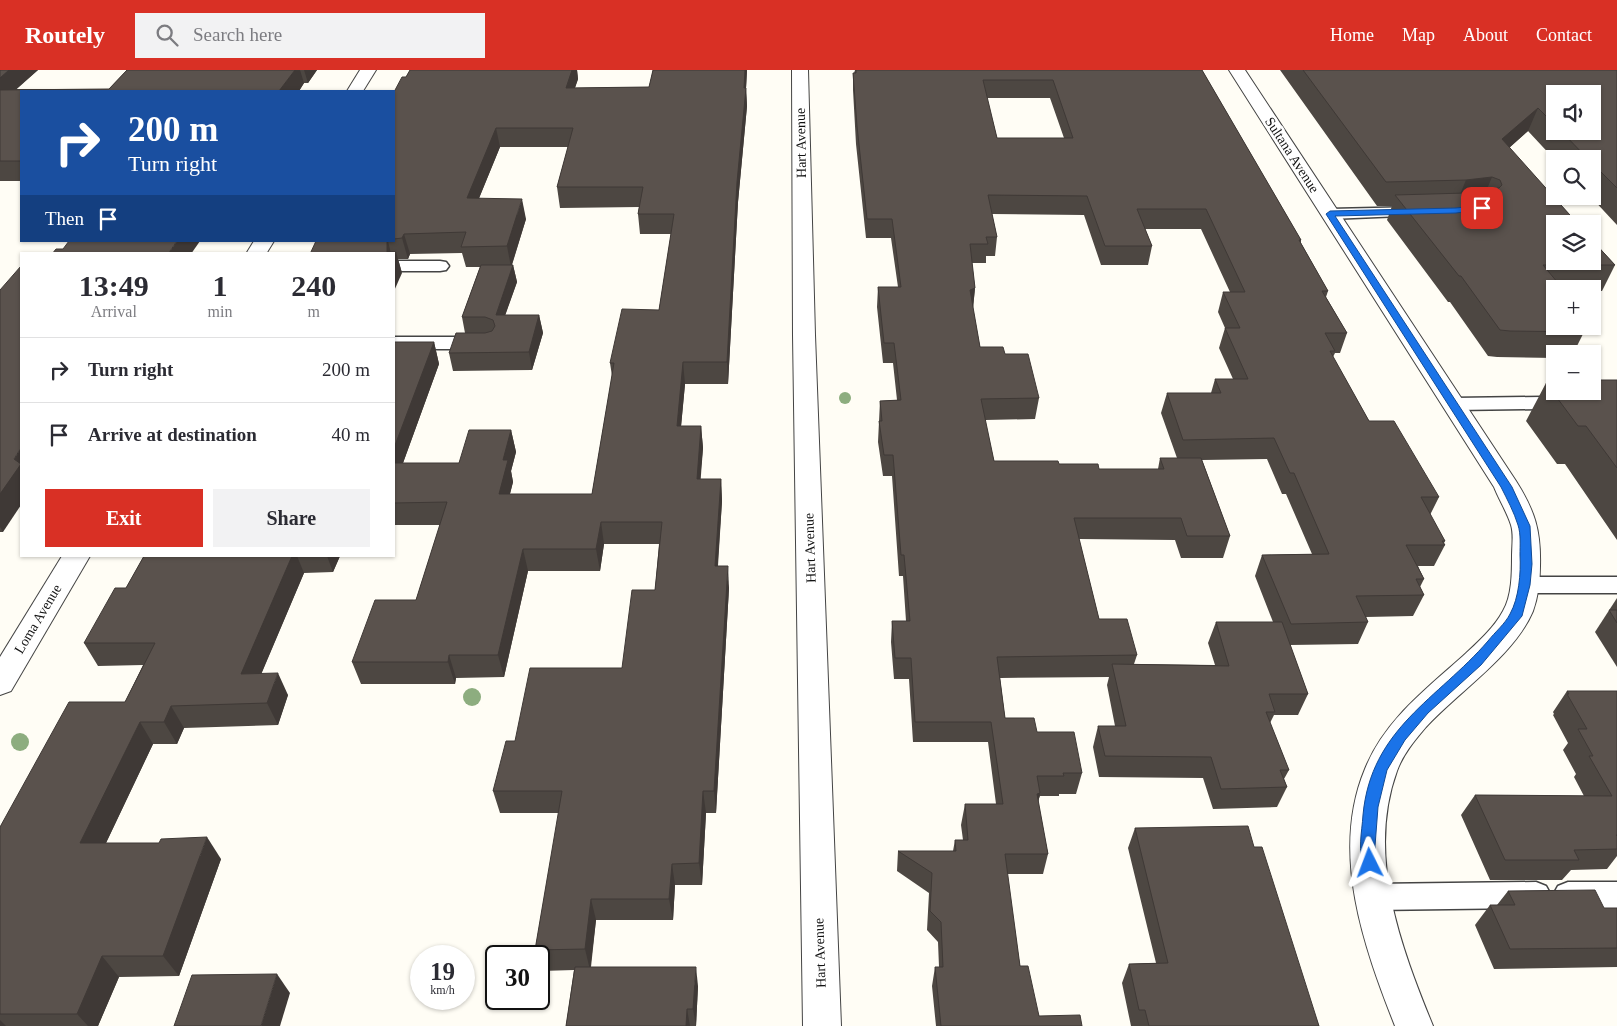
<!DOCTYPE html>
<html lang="en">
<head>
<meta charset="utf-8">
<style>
  body { margin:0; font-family:Georgia,serif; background:#f2f2f3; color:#2b2b33; height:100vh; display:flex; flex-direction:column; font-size:19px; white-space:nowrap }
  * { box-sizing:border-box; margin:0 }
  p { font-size:16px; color:#7c7c81 }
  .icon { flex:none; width:28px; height:28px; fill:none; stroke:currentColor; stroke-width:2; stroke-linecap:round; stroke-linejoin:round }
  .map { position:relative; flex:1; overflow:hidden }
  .side { position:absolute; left:20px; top:182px; width:375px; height:305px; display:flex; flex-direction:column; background:#fff; border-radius:0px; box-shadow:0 1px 4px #0004 }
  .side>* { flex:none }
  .banner { position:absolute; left:20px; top:20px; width:375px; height:152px; border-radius:0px; box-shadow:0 1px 4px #0004; background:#1a4fa0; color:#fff; overflow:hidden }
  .buttons { position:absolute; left:1546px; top:15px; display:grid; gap:10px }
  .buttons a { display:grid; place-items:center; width:55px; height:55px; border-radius:0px; background:#fff; box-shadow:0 1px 4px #0004; font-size:25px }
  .speed { position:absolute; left:410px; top:875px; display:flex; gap:10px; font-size:25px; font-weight:700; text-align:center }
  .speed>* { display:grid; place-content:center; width:65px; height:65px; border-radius:50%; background:#fff; box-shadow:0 1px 4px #0004; line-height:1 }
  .speed small { font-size:12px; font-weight:400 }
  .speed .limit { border:2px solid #111; border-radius:8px; background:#fff; color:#111 }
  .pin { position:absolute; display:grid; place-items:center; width:42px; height:42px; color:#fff; margin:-21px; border-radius:10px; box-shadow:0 2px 8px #0006 }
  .me { position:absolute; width:55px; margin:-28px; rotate:357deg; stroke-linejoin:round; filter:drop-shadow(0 0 4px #0008) }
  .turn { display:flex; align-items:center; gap:18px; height:105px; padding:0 25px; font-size:22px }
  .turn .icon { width:65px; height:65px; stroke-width:2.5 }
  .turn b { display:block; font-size:35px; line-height:42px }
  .then { display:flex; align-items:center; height:48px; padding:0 25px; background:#0003; gap:10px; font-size:19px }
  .eta { display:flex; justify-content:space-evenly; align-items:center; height:85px; text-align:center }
  .eta b { font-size:30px; font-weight:800; line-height:35px }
  .action { display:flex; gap:10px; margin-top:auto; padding:10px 25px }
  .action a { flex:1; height:58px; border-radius:0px; background:#d93025; color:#fff; font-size:20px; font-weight:800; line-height:58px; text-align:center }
  .action a+a { background:#f2f2f3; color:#2b2b33 }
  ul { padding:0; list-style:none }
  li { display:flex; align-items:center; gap:15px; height:65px; padding:0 25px; border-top:1px solid #e1e1e2 }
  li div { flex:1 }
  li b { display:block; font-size:19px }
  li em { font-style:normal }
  header { display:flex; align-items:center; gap:30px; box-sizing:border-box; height:70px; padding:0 25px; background:#d93025; color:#fff }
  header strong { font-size:24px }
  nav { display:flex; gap:28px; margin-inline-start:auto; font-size:18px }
  .search { width:350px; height:45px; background:#f2f2f3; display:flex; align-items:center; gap:12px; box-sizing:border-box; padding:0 18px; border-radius:0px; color:#7c7c81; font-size:19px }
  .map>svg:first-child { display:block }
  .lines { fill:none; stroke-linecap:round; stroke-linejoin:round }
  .service-casing { stroke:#444; stroke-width:3 }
  .minor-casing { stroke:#444; stroke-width:2 }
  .service { fill:#fff; fill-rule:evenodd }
  .minor { fill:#fff; fill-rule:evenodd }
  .tree { fill:#8dad7f }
  .wall { fill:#4d4742; fill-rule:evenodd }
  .shaded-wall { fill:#3f3936 }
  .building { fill:#5a524d; stroke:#3f3936; fill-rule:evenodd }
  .route { fill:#1a73e8; stroke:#114b97 }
  .labels { text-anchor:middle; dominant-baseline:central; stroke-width:5; stroke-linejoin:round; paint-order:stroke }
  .street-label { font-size:14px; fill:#111; stroke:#fff }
</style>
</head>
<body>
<header>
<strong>Routely</strong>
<div class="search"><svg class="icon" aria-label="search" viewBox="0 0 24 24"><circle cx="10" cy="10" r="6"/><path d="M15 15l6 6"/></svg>Search here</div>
<nav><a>Home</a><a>Map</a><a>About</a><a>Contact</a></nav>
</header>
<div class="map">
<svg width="1617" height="956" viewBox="0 0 1617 956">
  <rect width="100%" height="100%" fill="#fffdf5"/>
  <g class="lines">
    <defs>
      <g id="service">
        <path d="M1419,137L1425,139L1427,142L1425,145L1330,149L1324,147L1322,144L1324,141L1330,139Z"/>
        <path d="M394,191H440L446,192L449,196L446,200L440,201H394Z"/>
        <path d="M394,267H483L490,269L492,273L490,277L483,279H394Z"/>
        <path d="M1617,326V338L1454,340L1447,338L1444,334L1447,330L1454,328Z"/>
        <path d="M1525,507H1617V523H1525L1517,521L1513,515L1517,509Z"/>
        <path d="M1536,812L1546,816L1551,825L1546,834L1536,838L1373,840L1363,836L1358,827L1363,818L1373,814Z"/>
        <path d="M1568,812H1617V838H1568L1558,834L1553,825L1558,816Z"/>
      </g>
      <g id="minor">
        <path d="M360,0H376L363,21H347Z"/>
        <path d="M792,0H808L815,265L841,956H803L793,265Z"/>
        <path d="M1229,0H1245L1516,411C1535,441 1541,461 1540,496C1540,511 1538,527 1533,541C1514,586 1459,621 1426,657C1415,670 1403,684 1397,701C1366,786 1401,877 1433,956H1395C1364,877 1330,783 1365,699C1384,651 1425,620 1463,586C1477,573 1494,558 1503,541C1512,526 1512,503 1512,485C1512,475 1514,465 1511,455C1507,442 1499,430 1494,417Z"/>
        <path d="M254,171H274L266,184H246Z"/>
        <path d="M62,486H90L11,621L0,625V587Z"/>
      </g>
    </defs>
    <use href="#service" class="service-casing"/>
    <use href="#minor" class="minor-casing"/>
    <use href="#service" class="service"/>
    <use href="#minor" class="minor"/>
  </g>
  <g class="tree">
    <circle cx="845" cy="328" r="6"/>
    <circle cx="472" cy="627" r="9"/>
    <circle cx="20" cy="672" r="9"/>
  </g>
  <g class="wall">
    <path d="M0,0H38L16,19H109L127,0H317L308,13H304L299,21H21V111H0Z"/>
    <path d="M410,0H577L578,9L575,18L649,17L653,0H747L746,18L747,36L738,132L728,314H685L681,356H701L703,378L700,409H721L722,431L718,496L729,518L716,743H706L702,815H675L673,850H596L591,897L698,916L696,956H566L574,900L541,901L539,893V886H537L535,880L559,743H500L493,721L515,671L622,598L655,520L659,474H604L600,501H528L504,607L456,608L455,614H361L352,592L416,530L440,455H394V272H434L439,294L403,393H459L511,360L516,382L511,401L513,412L510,424H592L612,306L610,293L659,240L671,164H640L638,144L639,137L560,138L557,117L568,77H500L479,128L526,149L512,195H513L517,212L505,245H539L543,263L532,300L453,301L449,283L465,263L462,247L480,197H466L462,183L410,184L408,189H398L402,203L394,184L316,171H394V22L406,7Z"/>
    <path d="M855,0H1202L1301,170V173L1328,221L1326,227L1347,263L1340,283H1335L1333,287L1369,351L1439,427L1430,445L1445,471L1444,473L1445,475L1434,496H1418L1424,509L1420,517L1424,525L1413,546L1366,547L1368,552L1358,574L1290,575L1308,624L1298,645H1274L1270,653L1289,700L1284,709L1287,717L1277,737L1213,739L1203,708L1099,707L1093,677L1098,656H1115L1107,615L1109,607L1000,608L1005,648L1037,662L1082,703L1076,724H1059V726H1040L1038,731L1048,784L1043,804H1007L1020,896L1039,946L1082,956H936L932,916L935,897H939L938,872L927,860L929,823L897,801L898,781H953L955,770H963L961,755L965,734H996L988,672H913L909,609H894L891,572L892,551H906L903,506H899L892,406H883L878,372L880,331L897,330L893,293H883L877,237L878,217H898L891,168H866L856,74L853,20V3H854ZM987,28H1050L1064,68H997ZM992,144L1084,145L1101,195H1148L1152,176L1145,159H1201L1230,222H1223L1218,242L1225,258L1219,278L1233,309H1215L1211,323H1167L1161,343L1177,388H1160L1158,399H1099L1059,394L994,391L985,350L1035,349L1039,328L1005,284L980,277L973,238L975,218L972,193H986V186H995L997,167ZM1267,389L1282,424H1286L1312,484L1262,485L1255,506L1273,552H1216L1208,573L1215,595L1134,594L1137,585L1099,549L1079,469L1175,470L1181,488H1223L1230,466L1202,390Z"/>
    <path d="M1280,0H1617V155L1590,126H1592V89H1555V90L1528,61L1509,78L1615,195L1602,221H1592V219H1555V256H1587L1573,284H1555V288L1497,287L1488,286L1450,232H1448L1387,150L1392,136H1377ZM1555,24L1592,61H1555Z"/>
    <path d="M0,220L3,462H0Z"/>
    <path d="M1617,310V470L1565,394H1557L1526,351L1546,313Z"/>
    <path d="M144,486H340L333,502L304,503L261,604L288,625L278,655L184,658L177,674H153L106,773L221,789L179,906L119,907L98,956H0V757L125,632L143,595L98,596L84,573L126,518Z"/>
    <path d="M1617,528V597L1595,562Z"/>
    <path d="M1567,621H1617V786L1607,799L1571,800L1562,810H1490L1461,745L1475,725L1584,726L1574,707L1576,704L1563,680L1568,673L1553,645L1554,644L1553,642Z"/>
    <path d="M1135,758L1254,777L1319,956H1131L1122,913L1129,894L1156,893L1128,778Z"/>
    <path d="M1508,821L1604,838H1617V897L1494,899L1475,855L1490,835H1497Z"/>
  </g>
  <g class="shaded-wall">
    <path d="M9,0H38L0,34V8Z"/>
    <path d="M295,0H300L304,13L299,21H279Z"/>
    <path d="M304,0H317L308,13Z"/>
    <path d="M572,0H577L578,9L568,37L566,18Z"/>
    <path d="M745,0H747L746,19V18L747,36L738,132L728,314L727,292L737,112Z"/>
    <path d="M1538,38L1528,61L1492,93L1502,69Z"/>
    <path d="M496,58L500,77L471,148L467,128Z"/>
    <path d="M1492,107L1482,131L1456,134L1466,110Z"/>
    <path d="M522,129L526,149L511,197L507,176Z"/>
    <path d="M404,164L410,184L408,189L402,168Z"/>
    <path d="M177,171H200L191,184H168Z"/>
    <path d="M387,171H388L391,184L387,182Z"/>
    <path d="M396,182L402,203L394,221V188Z"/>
    <path d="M513,195L517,212L499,263L496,245Z"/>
    <path d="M975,218L973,238L970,220Z"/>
    <path d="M539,245L543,263L532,300L529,282Z"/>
    <path d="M434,272L439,294L395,415L394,411V378Z"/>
    <path d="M683,292L685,314L679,378L677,356Z"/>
    <path d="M701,356L703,378L699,431L697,409Z"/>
    <path d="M511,360L516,382L511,401L513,412L504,446L499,424L503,390Z"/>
    <path d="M21,378V435L3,462L0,457V424L14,389Z"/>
    <path d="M721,409L722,431L716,518L715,496Z"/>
    <path d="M601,452L604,474L600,501L596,479Z"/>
    <path d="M523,479L528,501L504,607L498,585Z"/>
    <path d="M292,486H297L304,503L252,626L241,604Z"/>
    <path d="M327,486H340L333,502Z"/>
    <path d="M728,496L729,518L716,743L714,721Z"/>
    <path d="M449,585L456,608L455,614L448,592Z"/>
    <path d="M278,603L288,625L278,655L267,633Z"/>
    <path d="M171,636L184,658L177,674L164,652Z"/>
    <path d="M140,652L153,674L96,794L80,773Z"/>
    <path d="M703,721L706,743L702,815L699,793Z"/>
    <path d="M1040,723L1036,744L1037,724Z"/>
    <path d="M207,767L221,789L179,906L163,886Z"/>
    <path d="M672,794L675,815L673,850L669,829Z"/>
    <path d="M591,829L596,850L590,900L585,879Z"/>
    <path d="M102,886L119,907L98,956H88L77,944Z"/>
    <path d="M696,897L698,916L696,956L693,939Z"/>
    <path d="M277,904L290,923L280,956H261Z"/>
    <path d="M687,939L690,956H686Z"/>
    <path d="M0,950L6,956H0Z"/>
  </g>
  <g class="building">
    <path d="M0,0H9L0,8Z"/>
    <path d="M127,0H295L279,21H21V91H0V20L109,19Z"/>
    <path d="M410,0H572L566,18L649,17L653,0H745L744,18H746L737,112L727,292H683L677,356H701L697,409H721L715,496H728L714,721H703L699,793L672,794L669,829H591L585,879L535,880L562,721H493L506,671H515L530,598H622L632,520H655L662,452H601L596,479H523L498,585H449L448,592H352L375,530H416L447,432L394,433V393H459L469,360H511L503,390H508L499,424H592L614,293H610L622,239L659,240L674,144H638L643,117H557L573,58H496L467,128L522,129L507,176L461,177L466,162L404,164L402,168L394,169V22L402,7H406Z"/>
    <path d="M856,0H1202L1301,170H1299L1328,221H1322L1347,263H1325L1335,281H1330L1369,351H1394L1439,427H1421L1445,471H1442L1445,475H1406L1424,509H1416L1424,525L1356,526L1368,552L1291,554L1262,485L1329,484L1294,403H1290L1274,368L1183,370L1167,323H1221L1215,309H1248L1225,258H1240L1223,222H1245L1206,139H1137L1152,176H1105L1087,126L988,125L997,167H986L988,174H970L975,218L970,220L980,277H1003L1005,284H1028L1039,328L981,329L994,391H1058L1059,394H1098L1099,399H1164L1160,388H1201L1230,466H1187L1181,448H1074L1099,549H1127L1137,585L997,587L1005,648H1034L1037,662H1074L1082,703H1063L1064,706H1037L1040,723L1037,724L1048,784H1005L1020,896H1028L1039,946L1080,945L1082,956H941L935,897H943L941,852L930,841L932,803L898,781H956L955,770H968L965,734H1003L991,652H915L911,588H895L892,551H910L904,485H901L893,385H884L879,351H882L880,331L901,330L894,273H884L878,217H901L892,149H867L857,56L853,3H856ZM983,10H1053L1073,68H997Z"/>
    <path d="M1303,0H1617V118L1592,93V89H1588L1561,61H1592V24H1555V55L1538,38L1502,69L1578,154H1555V191H1592V170L1615,195H1543L1563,219H1555V256H1579L1584,262L1510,261L1500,260L1461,206H1459L1395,125L1466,123L1499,118L1502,115L1500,110L1492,107L1466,110L1386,112Z"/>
    <path d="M69,171H177L168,184H52L56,179H63Z"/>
    <path d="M316,171H387V182H396L394,188V184H310Z"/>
    <path d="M481,195H513L496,245H539L529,282L449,283L456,263H485L492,261L495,256L493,250L485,247H462Z"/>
    <path d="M21,196V378L14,389L21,394L0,424V220Z"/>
    <path d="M394,272H434L394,378Z"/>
    <path d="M1592,310H1617V398L1586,356H1578L1546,313H1555V321H1592Z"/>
    <path d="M144,486H292L241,604L278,603L267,633L171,636L164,652H140L80,773H159L161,769L207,767L163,886H102L77,944H0V757L69,632H125L155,573H84L115,518H126Z"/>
    <path d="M1609,540H1617V553Z"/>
    <path d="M1216,552H1282L1308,624H1269L1275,642H1266L1289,700H1280L1287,717L1221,719L1211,687L1105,686L1098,656H1126L1112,594L1229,596Z"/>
    <path d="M1567,621H1617V765H1616L1617,766V779L1574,780L1579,790H1505L1475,725L1612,726L1589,686H1593L1578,659H1587L1567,624H1569Z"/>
    <path d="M1248,756L1254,777H1262L1319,956H1149L1145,940H1139L1129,894L1168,893L1135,758Z"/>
    <path d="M1595,820L1604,838H1617V878L1510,879L1490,835H1515L1508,821Z"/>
    <path d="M575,897H696L693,939H687L686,956H566Z"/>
    <path d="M277,904L261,956H174L192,905Z"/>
  </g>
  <path class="route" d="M1482,135L1485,136V139L1456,143L1335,146L1512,417L1530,456L1532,494L1530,515L1522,546L1481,595L1428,643L1405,670L1387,700L1378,737L1375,776L1377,793L1375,798L1370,799L1365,798C1357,782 1362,762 1363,745C1371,658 1438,629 1488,571C1495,562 1505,554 1510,544C1519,528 1521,503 1520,485C1520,476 1521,464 1518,455C1514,442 1507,429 1501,417L1326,144L1330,141L1456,138Z"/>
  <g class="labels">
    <g class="street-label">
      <text transform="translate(801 73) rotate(-91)">Hart Avenue</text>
      <text transform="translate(1292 85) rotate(57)">Sultana Avenue</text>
      <text transform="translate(810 478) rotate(-92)">Hart Avenue</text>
      <text transform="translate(38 549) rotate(-59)">Loma Avenue</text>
      <text transform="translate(820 883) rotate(-92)">Hart Avenue</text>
    </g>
  </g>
</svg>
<div class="buttons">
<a><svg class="icon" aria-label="sound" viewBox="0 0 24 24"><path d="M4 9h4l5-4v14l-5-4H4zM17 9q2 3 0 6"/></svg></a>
<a><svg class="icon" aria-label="search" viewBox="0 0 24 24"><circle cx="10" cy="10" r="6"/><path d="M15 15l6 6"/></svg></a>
<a><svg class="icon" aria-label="layers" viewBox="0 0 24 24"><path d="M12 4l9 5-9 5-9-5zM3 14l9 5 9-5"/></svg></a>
<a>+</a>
<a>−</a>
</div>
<div class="speed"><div>19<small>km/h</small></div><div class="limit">30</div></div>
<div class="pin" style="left:1482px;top:138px;background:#d93025"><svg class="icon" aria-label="arrive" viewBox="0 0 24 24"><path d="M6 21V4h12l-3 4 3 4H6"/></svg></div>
<svg class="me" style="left:1370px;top:793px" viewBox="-20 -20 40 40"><path d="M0-17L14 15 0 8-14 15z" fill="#1a73e8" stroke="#fff" stroke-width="4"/></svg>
<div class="banner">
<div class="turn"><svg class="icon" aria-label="right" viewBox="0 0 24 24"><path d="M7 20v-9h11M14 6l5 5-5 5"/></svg><div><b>200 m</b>Turn right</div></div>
<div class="then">Then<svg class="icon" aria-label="arrive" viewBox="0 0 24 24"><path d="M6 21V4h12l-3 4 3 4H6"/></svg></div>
</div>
<section class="side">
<div class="eta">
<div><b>13:49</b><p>Arrival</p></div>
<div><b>1</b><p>min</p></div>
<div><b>240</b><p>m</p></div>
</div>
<ul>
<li><svg class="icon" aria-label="right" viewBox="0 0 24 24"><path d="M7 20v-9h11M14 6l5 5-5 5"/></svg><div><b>Turn right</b></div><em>200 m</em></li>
<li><svg class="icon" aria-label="arrive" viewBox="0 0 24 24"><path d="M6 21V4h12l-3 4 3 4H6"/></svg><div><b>Arrive at destination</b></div><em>40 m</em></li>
</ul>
<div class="action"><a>Exit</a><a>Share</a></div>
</section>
</div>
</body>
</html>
